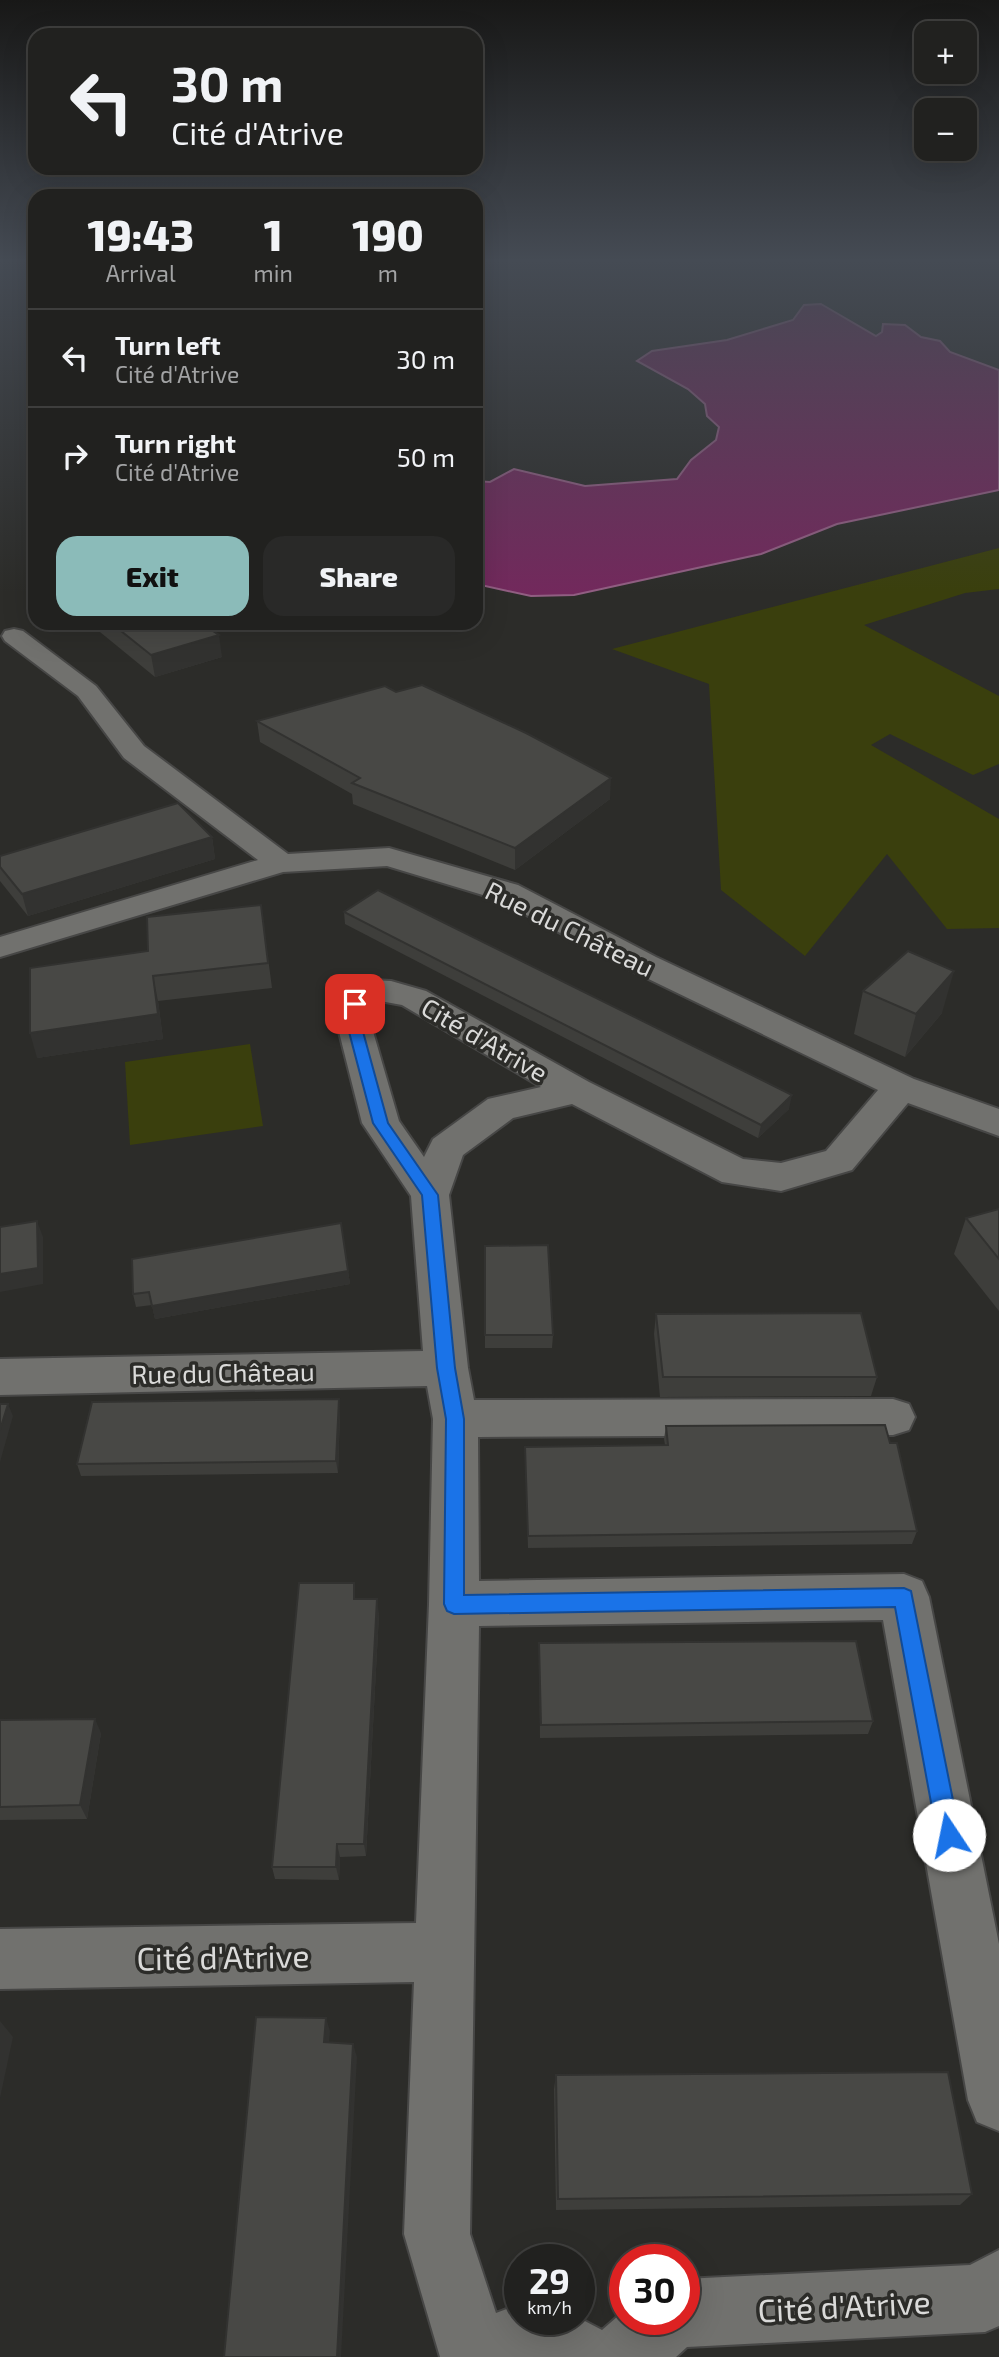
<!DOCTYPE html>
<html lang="en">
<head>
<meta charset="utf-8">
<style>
  body { margin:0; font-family:"Exo 2",sans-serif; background:#292928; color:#f1f3f6; height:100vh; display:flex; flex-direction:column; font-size:26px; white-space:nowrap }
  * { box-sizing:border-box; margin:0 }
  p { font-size:23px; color:#a2a3a4 }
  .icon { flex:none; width:38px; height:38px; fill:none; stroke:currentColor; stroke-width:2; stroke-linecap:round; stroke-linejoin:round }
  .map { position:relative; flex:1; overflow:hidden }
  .panel { position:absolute; left:28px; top:189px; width:455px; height:441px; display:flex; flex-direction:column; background:#21211f; border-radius:21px; box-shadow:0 7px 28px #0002,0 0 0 2px #3e3e3d }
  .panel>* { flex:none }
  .banner { position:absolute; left:28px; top:28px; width:455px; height:147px; border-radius:21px; box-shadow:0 7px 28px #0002,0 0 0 2px #3e3e3d; background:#21211f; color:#f1f3f6; overflow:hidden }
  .tools { position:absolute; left:914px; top:21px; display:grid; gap:14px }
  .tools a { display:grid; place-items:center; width:63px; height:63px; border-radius:14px; background:#21211f; box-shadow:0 7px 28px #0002,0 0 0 2px #3e3e3d; font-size:35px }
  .speed { position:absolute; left:504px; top:2244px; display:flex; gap:14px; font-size:35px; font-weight:700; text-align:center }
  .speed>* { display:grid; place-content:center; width:91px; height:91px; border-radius:50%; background:#21211f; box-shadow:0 7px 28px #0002,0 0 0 2px #3e3e3d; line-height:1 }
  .speed small { font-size:18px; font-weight:400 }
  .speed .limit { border:10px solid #d22; background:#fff; color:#111 }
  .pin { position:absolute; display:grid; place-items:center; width:60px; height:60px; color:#fff; margin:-30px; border-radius:14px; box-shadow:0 4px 10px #0006 }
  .me { position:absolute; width:77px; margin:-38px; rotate:349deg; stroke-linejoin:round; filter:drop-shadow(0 0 5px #0008) }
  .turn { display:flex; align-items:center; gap:24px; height:147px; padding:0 28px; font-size:32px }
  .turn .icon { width:91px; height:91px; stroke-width:2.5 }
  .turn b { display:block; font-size:49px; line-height:60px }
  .eta { display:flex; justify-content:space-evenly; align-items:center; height:119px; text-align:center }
  .eta b { font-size:42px; font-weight:800; line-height:49px }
  .cta { display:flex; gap:14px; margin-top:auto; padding:14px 28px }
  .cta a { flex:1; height:80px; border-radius:21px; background:#8bbbb9; color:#111; font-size:28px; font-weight:800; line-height:80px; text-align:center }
  .cta a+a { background:#292928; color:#f1f3f6 }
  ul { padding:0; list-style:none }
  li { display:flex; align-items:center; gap:21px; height:98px; padding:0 28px; border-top:2px solid #3e3e3d }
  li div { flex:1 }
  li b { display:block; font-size:26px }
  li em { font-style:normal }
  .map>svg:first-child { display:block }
  .green { fill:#3a3f0d }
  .water { fill:#72295c; stroke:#915e82; stroke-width:2 }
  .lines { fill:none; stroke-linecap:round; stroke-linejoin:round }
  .minor-casing { stroke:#474746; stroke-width:4 }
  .minor { fill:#71716e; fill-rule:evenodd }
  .wall { fill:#3e3e3b }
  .shaded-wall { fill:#323230 }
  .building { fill:#484845; stroke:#323230; stroke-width:2 }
  .route { fill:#1a73e8; stroke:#114b97; stroke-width:2 }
  .labels { text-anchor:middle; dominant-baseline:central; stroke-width:7; stroke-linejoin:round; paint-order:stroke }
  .street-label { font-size:26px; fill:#dadad9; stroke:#2c2c29 }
  .near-street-label { font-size:32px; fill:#dadad9; stroke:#2c2c29 }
</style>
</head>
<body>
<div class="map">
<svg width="999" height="2357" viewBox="0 0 999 2357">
  <rect width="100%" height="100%" fill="#2c2c29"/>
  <g class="green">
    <path d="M999,548V589L965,593L864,625L999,696V764L973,775L890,734L871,745L999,819V928L947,929L887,854L805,956L721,890L709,684L612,649Z"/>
    <path d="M250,1044L263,1126L130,1145L125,1062Z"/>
  </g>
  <path class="water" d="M821,304L876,336L882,332L883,324L905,325L921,337L940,341L950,352L999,370V490L837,524L761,554L574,595L531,596L476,584V481L490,482L514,469L585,486L677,479L691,460L716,440L719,427L707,416L705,404L688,389L637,361L652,351L727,340L793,320L804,305Z"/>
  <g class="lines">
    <defs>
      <path id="minor" d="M14,629L23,631L96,686L144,746L288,854L389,848L518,885L656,957L914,1079L999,1109V1136L908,1103L852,1170L781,1191L722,1182L572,1104L513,1118L463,1155L449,1195L468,1368L474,1400L893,1399L909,1404L915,1417L909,1430L893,1435L478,1437L479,1581L904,1574L922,1581L929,1597L999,1944V2131L977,2122L968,2100L883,1620L479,1626L470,2234L496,2313L520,2304V2319L579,2318L602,2330L625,2310V2319H684V2279L970,2265L999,2250V2326L985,2332L687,2347L676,2357H440L404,2234L414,1982L0,1989V1929L416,1923L429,1604L433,1419L427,1386L0,1395V1359L423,1351L411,1196L362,1123L338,1028V1004L360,983L372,980L391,981L426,991L589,1082L743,1159L781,1163L826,1151L878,1090L632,971L496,899L387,866L283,872L0,957V937L258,860L124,758L78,696L5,641L2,636L5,631ZM380,1001L402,1005L541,1087L488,1099L433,1139L424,1157L399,1121L372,1028V1007Z"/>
    </defs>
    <use href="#minor" class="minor-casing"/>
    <use href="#minor" class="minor"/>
  </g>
  <g class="wall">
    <path d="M89,623H201L222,657L155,677Z"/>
    <path d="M396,692L610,799L515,870L353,804L352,794L260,742L257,721Z"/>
    <path d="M212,837L215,859L28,916L0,881V856Z"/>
    <path d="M261,905L272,988L158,1001L163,1039L37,1058L148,951Z"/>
    <path d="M344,912L789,1109L758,1138L345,924Z"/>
    <path d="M863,991L942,1013L905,1057L854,1034Z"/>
    <path d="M999,1209V1311L954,1254L966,1218Z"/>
    <path d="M485,1246L553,1335L552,1348H485Z"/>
    <path d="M348,1271L350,1284L155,1319L152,1305L136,1307L133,1294Z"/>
    <path d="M656,1314L877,1377L871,1396L660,1397L654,1334Z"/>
    <path d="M340,1412L338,1473L81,1476L77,1464Z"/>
    <path d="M666,1426L890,1443L917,1531L912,1544L528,1548L525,1447L665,1445L664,1439Z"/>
    <path d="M356,1599L379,1614L366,1856L340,1857L339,1880L275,1879L272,1867Z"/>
    <path d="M539,1643L873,1721L868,1734L540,1738Z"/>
    <path d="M0,1720L101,1733L87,1819L0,1820Z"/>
    <path d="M556,2075L972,2194L960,2205L556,2210L554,2089Z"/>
  </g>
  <g class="shaded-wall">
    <path d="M219,635L222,657L155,677L151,655Z"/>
    <path d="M611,778L610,799L515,870V848Z"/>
    <path d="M212,837L215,859L28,916L22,894Z"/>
    <path d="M954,971L942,1013L905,1057L916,1014Z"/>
    <path d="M153,976L158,1001L163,1039L37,1058L30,1033Z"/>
    <path d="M792,1095L789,1109L758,1138L761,1125Z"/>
    <path d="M37,1221L43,1237V1284L0,1292V1274Z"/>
    <path d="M348,1271L350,1284L155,1319L152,1306Z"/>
    <path d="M339,1399L340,1412L338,1473L336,1461Z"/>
    <path d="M8,1404L13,1416L0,1462V1430Z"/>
    <path d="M377,1599L379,1614L366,1856L364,1844Z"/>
    <path d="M95,1719L101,1733L87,1819L80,1805Z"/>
    <path d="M337,1844L340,1857L339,1880L336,1867Z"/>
    <path d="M326,2018L330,2031L328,2055L324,2042Z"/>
    <path d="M0,2021L13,2037L0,2098Z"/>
    <path d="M353,2044L357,2057L341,2357H337Z"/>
  </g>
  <g class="building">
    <path d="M111,623H201L219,635L151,655Z"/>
    <path d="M422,685L526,733L611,778L515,848L352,783L360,778L257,721L385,686L396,692Z"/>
    <path d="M178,803L212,837L22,894L0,867V856Z"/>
    <path d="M378,890L792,1095L761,1125L344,912Z"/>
    <path d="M261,905L268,963L153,976L158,1014L30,1033V968L148,951L147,917Z"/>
    <path d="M908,951L954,971L916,1014L863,991Z"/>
    <path d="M999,1209V1259L966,1218Z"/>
    <path d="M37,1221L38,1268L0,1274V1227Z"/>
    <path d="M341,1223L348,1271L152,1306L149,1292L133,1294L132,1259Z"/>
    <path d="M548,1245L553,1335H485V1246Z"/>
    <path d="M861,1313L877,1377H663L656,1314Z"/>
    <path d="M339,1399L336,1461L77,1464L92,1402Z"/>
    <path d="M0,1404H8L0,1430Z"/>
    <path d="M885,1425L890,1443H897L917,1531L528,1536L525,1447L668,1445L666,1426Z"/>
    <path d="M299,1583H354V1599H377L364,1844H337L336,1867H272Z"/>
    <path d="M856,1641L873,1721L541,1725L539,1643Z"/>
    <path d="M95,1719L80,1805L0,1807V1720Z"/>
    <path d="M256,2017L326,2018L324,2042L353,2044L337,2357H224Z"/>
    <path d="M948,2072L972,2194L558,2199L556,2075Z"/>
  </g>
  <linearGradient id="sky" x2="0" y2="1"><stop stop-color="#181817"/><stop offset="0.44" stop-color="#454b54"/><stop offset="1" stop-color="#454b54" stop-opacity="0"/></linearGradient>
  <rect width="999" height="592" fill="url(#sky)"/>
  <path class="route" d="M355,1000L362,1004V1028L388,1123L438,1195L455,1368L464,1419V1595L904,1588L911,1591L960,1835L957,1844L949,1847L941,1844L937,1835L895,1607L454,1614L447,1611L444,1604L446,1419L437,1368L422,1195L373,1123L348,1028V1004Z"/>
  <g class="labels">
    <g class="street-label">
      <text transform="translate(570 928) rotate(26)">Rue du Château</text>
      <text transform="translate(485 1039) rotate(30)">Cité d'Atrive</text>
      <text transform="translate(223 1372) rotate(-1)">Rue du Château</text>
    </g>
    <g class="near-street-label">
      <text transform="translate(223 1956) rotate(-1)">Cité d'Atrive</text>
      <text transform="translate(844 2305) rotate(-3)">Cité d'Atrive</text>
    </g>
  </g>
</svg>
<div class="tools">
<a>+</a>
<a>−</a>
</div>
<div class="speed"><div>29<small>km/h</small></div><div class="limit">30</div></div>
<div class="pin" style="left:355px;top:1004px;background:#d93025"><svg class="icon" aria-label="arrive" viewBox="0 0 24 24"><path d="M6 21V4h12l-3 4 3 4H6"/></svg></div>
<svg class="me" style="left:949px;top:1835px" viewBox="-20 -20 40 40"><circle r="19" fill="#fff"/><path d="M0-13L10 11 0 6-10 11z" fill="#1a73e8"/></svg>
<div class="banner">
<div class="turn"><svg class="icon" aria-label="left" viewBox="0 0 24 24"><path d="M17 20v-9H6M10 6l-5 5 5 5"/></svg><div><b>30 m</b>Cité d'Atrive</div></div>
</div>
<section class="panel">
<div class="eta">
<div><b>19:43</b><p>Arrival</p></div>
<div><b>1</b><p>min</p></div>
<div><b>190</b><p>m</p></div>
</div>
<ul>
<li><svg class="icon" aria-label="left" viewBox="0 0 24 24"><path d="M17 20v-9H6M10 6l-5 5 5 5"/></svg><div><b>Turn left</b><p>Cité d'Atrive</p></div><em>30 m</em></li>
<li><svg class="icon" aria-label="right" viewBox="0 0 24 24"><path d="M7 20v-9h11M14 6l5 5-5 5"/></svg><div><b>Turn right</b><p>Cité d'Atrive</p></div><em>50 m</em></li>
</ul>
<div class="cta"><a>Exit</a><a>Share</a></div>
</section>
</div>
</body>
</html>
